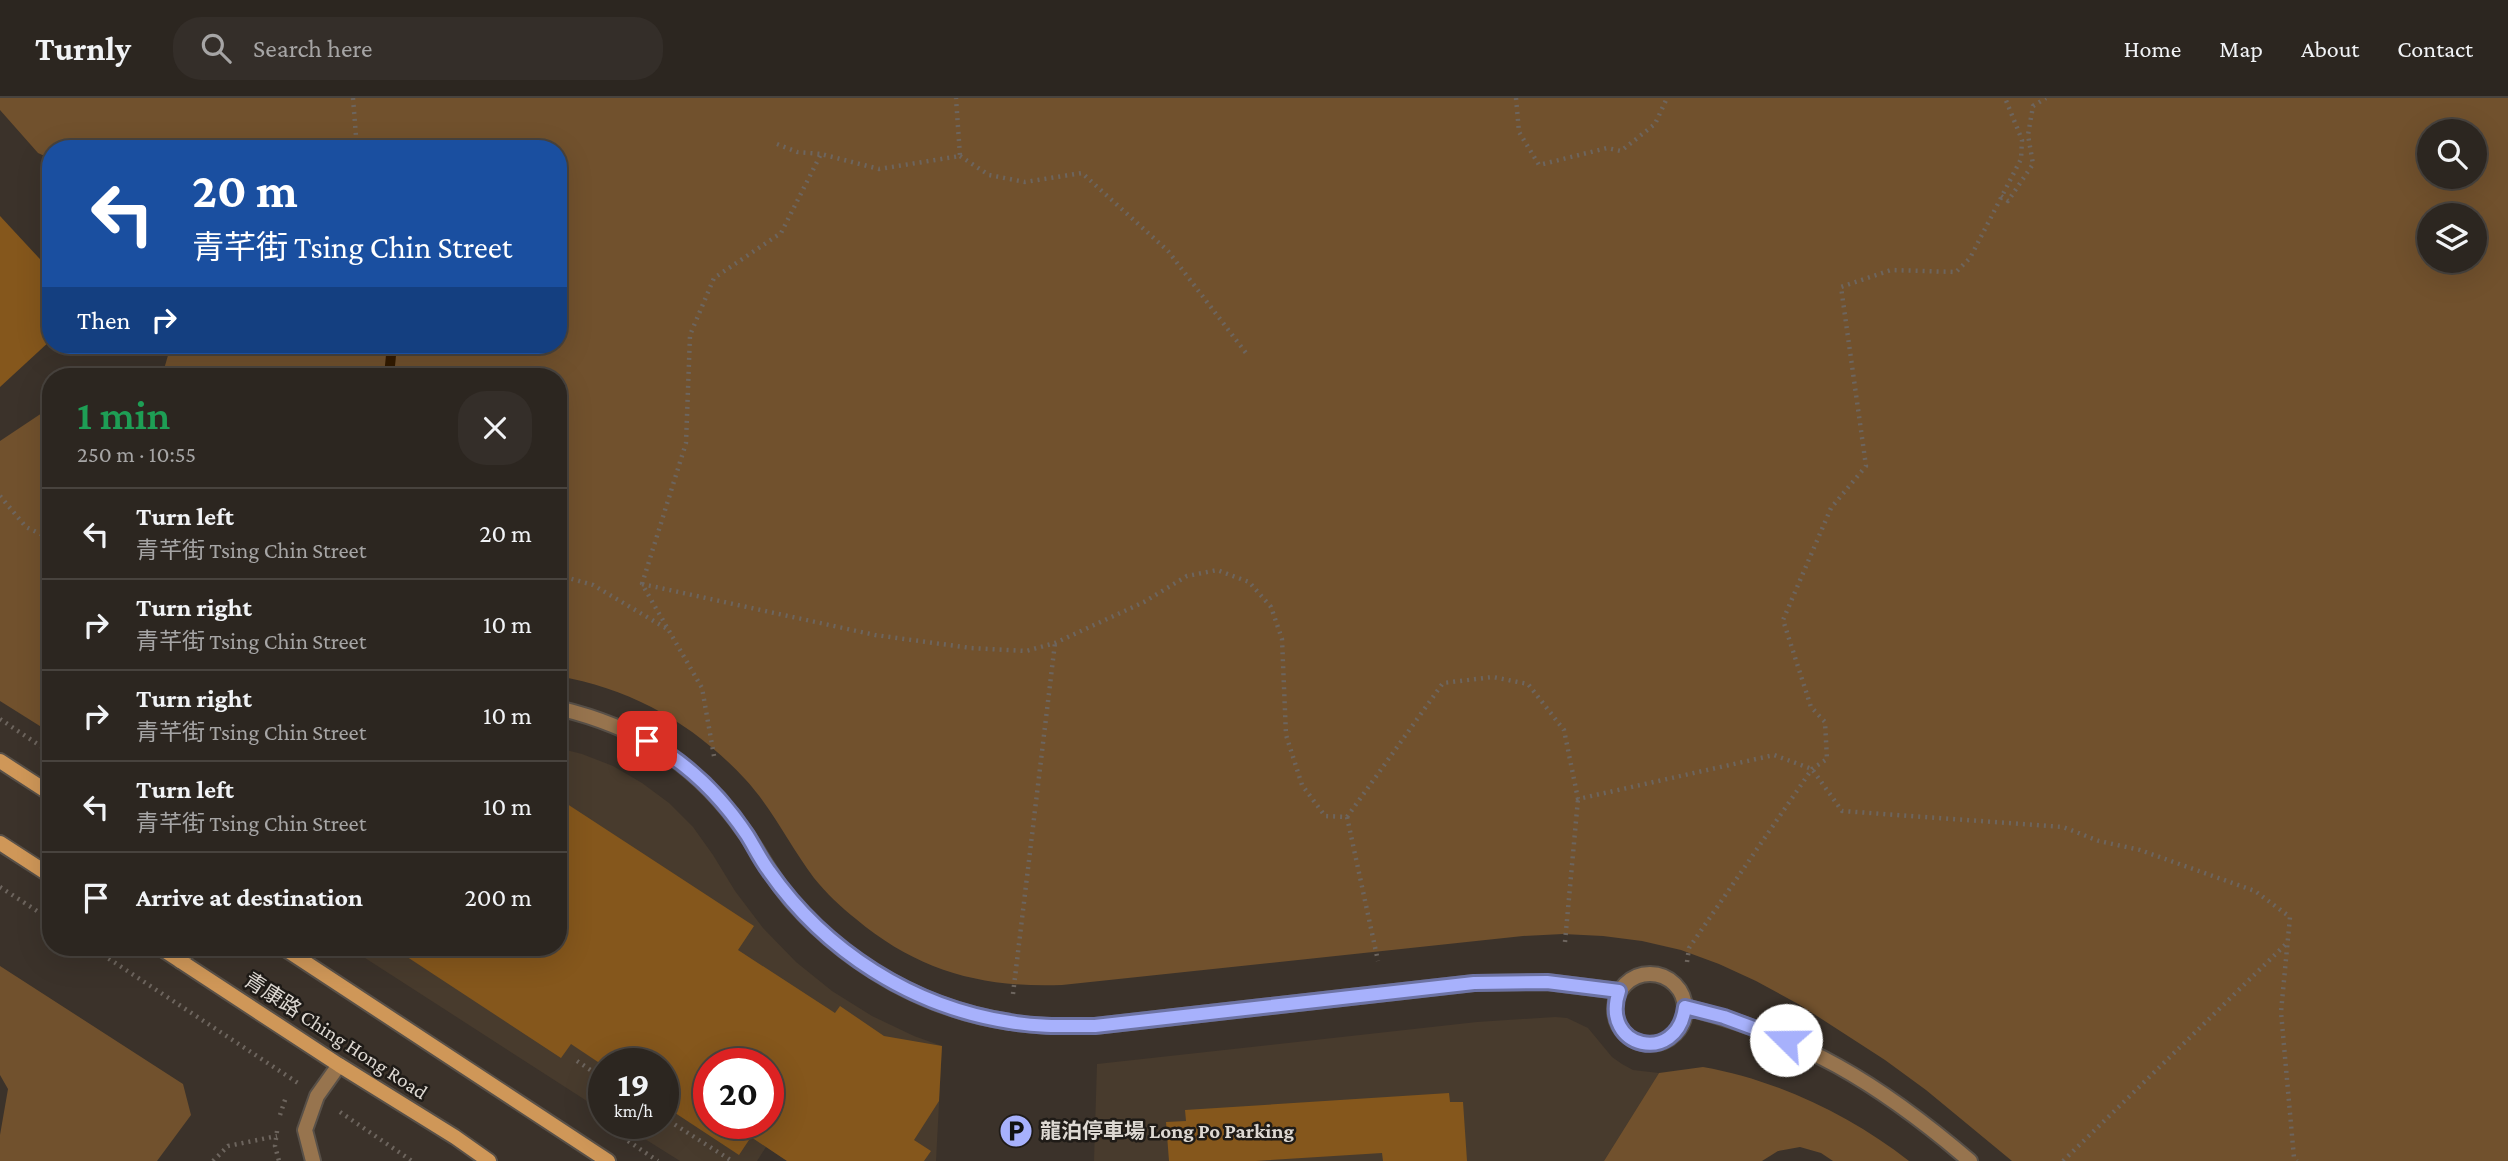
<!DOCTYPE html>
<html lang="en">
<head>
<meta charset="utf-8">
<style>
  body { margin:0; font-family:"Crimson Pro","Noto Sans TC",serif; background:#342e29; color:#f1f3f6; height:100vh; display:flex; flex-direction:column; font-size:26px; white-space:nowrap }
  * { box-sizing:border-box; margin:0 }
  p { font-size:23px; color:#a6a5a5 }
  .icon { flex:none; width:38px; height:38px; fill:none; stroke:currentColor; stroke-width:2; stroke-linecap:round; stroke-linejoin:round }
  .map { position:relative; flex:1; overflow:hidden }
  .details { position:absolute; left:42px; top:270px; width:525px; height:588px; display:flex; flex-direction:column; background:#2c2620; border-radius:28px; box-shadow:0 7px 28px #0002,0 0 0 2px #48433e }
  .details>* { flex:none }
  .banner { position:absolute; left:42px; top:42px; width:525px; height:214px; border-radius:28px; box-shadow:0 7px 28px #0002,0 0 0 2px #48433e; background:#1a4fa0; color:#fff; overflow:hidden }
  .fabs { position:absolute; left:2417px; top:21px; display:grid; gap:14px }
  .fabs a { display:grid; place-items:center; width:70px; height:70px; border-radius:50%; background:#2c2620; box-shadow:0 7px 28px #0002,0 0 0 2px #48433e; font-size:35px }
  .speed { position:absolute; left:588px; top:950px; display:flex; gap:14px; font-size:35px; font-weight:700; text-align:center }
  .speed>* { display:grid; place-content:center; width:91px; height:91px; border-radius:50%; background:#2c2620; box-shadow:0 7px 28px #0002,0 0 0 2px #48433e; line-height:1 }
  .speed small { font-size:18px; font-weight:400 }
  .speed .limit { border:10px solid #d22; background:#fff; color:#111 }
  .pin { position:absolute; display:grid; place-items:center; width:60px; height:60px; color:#fff; margin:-30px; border-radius:14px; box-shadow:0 4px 10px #0006 }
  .me { position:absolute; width:77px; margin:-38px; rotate:292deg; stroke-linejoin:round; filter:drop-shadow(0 0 5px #0008) }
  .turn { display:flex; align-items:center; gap:24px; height:147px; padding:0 35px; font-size:32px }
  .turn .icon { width:91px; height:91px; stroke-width:2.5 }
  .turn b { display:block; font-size:49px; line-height:60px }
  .then { display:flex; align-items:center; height:66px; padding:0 35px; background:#0003; gap:14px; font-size:26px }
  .round { display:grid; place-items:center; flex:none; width:74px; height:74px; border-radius:28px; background:#342e29 }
  .overview { display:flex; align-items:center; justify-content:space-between; height:119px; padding:0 35px }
  h1 { font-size:42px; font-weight:600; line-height:52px; color:#1e9e55 }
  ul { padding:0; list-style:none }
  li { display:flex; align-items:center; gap:21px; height:91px; padding:0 35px; border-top:2px solid #48433e }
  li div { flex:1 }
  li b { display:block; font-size:26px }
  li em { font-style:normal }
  header { display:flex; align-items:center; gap:42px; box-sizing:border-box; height:98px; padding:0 35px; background:#2c2620; border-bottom:2px solid #48433e }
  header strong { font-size:33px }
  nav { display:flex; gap:38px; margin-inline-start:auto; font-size:24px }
  .search { width:490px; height:63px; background:#342e29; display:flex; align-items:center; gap:18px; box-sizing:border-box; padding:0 24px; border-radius:28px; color:#a6a5a5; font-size:26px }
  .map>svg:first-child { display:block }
  .built { fill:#483b2d; fill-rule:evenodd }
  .green { fill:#71512d; fill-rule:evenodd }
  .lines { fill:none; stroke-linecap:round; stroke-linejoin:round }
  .stream { stroke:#331b00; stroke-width:10 }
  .building { fill:#85571c; fill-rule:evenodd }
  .service-casing { stroke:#585048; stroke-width:18 }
  .minor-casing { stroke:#585048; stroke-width:18 }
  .secondary-casing { stroke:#585048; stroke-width:18 }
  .path { stroke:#6d655e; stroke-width:4.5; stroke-dasharray:2 5; stroke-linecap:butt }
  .service { stroke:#97744e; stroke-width:14 }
  .minor { stroke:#97744e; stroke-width:14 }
  .secondary { stroke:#cf9758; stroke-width:14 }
  .route-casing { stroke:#6d73a4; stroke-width:18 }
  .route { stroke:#a7b1fc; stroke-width:12 }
  .labels { text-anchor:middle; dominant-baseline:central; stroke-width:5; stroke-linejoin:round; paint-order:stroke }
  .street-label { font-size:21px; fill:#ddd8d2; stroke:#1f1b17 }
  .poi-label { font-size:21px; font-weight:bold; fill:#ddd8d2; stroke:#1f1b17; text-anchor:start }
</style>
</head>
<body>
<header>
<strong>Turnly</strong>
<div class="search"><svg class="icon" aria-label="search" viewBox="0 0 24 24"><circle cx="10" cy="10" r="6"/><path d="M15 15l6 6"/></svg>Search here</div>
<nav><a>Home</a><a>Map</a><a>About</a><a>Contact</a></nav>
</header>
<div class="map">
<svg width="2508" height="1063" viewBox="0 0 2508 1063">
  <rect width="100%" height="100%" fill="#3b322a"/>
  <g class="built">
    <path d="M558,650L582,656L613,668L642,685L669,705L693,729L713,757L735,793L763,830L796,864L832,893L872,918L914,938L942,948L936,1063H787L766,1049L757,1063H680L621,1026H663V966H604V1014L348,849H558ZM709,966H768V1026H709Z"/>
    <path d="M1555,919L1567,920L1588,930L1612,959L1622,966L1633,972L1659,975L1604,1063H1094L1097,966L1477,924Z"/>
  </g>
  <g class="green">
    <path d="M0,0H2508V1063H2012L1926,992L1885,962L1800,907L1756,883L1719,866L1681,852L1642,843L1603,838L1563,836L1523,838L1062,887C982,890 918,873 856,821C841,809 826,795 814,780C790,748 772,710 745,681C694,626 632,591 558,578V278H162L171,247H558V51H51V61L38,55L0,12ZM2474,33V79H2429V33ZM2474,117V163H2429V117Z"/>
    <path d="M51,309V635L0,603V343Z"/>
    <path d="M0,868L183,986L191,1017L157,1063H0V1037L8,991L0,977Z"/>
    <path d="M1703,969C1777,982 1850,1017 1909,1063H1833L1821,1055L1800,1049L1778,1053L1762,1063H1604L1659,975Z"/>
  </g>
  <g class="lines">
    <path class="stream" d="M389,278L392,247"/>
  </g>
  <g class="building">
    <path d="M0,118L51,173V242L0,289Z"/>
    <path d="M558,700L754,828L738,852L835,915L840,908L884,938L942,948L939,1003L914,1042L931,1053L924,1063H787L751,1039L739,1057L663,1007V966L604,968L571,946L561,960L392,849H558ZM709,966H768V1026H709Z"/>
    <path d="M1449,995L1450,1004H1463L1467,1063H1383L1382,1055L1256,1063H1169L1166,1024L1186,1023L1185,1012Z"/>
  </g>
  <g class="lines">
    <defs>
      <g id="service">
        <path d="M1685,909C1803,939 1879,985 1970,1063"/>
        <path d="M313,1063L305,1032L317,998L339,967"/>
      </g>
      <g id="minor">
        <path d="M558,610C638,629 696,665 744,733C761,757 774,784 795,807C851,869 927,912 1010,924C1038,929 1066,928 1095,928L1474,885L1547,884L1619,893"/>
        <path d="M180,863L191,849"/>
        <circle cx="1650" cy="911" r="35"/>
      </g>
      <g id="secondary">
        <path d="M0,663L51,696"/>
        <path d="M0,745L51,778"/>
        <path d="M159,849L339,967L455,1039L489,1063"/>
        <path d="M282,849L608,1063"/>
      </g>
    </defs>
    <use href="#service" class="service-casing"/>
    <use href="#minor" class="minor-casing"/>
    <use href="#secondary" class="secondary-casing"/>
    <g class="path">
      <path d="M353,0L357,51"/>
      <path d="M1516,0L1519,34L1539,67L1607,50L1621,53L1655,26L1667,0"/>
      <path d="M777,46L797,54L821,56"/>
      <path d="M960,58L989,77L1025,84L1082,75L1168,153L1246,255"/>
      <path d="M2001,98L2008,103L2033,66L2028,37L2033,8L2046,0"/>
      <path d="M0,398L26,429L51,441"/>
      <path d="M558,477L593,487L669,532"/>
      <path d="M642,486L875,537L971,550L1026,553L1055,545L1144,504L1187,478L1217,472L1249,484L1271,509L1282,541L1286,637L1302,687L1325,718L1347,719L1443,585L1493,579L1528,586L1564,632L1578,701L1774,657L1812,671L1842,713L2063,729L2099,743L2140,752L2255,793L2290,819L2281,914L2294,1060L2297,1063"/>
      <path d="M0,621L51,655"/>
      <path d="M714,658L702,590L642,486L686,345L690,237L714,180L781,135L821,56L879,71L960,58L956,0"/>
      <path d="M1347,719L1378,863"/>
      <path d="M0,789L51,822"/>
      <path d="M1565,844L1578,701"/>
      <path d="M91,849L298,985"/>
      <path d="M1687,864L1689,850L1812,671L1827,661L1825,624L1811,609L1783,522L1831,410L1866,368L1841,189L1891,172L1956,174L1970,160L2021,61L2022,42L2005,0"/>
      <path d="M1013,896L1055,545"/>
      <path d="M577,963L604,981"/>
      <path d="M340,1014L412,1063"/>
      <path d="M280,1017L286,999"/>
      <path d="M663,1019L732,1063"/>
      <path d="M277,1033L275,1048L279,1063"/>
      <path d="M628,1043L658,1063"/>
      <path d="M213,1063L228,1048L277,1038"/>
      <path d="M2063,1063L2288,844"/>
    </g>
    <use href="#service" class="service"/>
    <use href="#minor" class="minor"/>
    <use href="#secondary" class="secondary"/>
  </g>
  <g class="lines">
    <defs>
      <path id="route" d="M647,643C687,665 721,698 747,737C754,748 760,761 769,773C825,853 912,909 1010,924C1038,929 1066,928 1095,928L1474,885L1547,884L1619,893C1599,951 1678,968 1685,909L1724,919L1786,942"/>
    </defs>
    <use href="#route" class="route-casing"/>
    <use href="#route" class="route"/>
  </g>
  <defs>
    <symbol id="parking-disc" viewBox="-11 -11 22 22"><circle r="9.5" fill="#a7b1fc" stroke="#1f1b17"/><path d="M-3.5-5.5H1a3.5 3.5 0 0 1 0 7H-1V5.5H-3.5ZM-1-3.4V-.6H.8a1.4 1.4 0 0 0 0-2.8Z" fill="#111"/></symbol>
  </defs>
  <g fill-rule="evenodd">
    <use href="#parking-disc" x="997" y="1014" width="38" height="38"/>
  </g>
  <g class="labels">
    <g class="street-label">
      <text transform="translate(336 938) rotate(33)">青康路 Ching Hong Road</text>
    </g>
    <g class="poi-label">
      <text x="1040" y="1033">龍泊停車場 Long Po Parking</text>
    </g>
  </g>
</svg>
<div class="fabs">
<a><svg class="icon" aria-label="search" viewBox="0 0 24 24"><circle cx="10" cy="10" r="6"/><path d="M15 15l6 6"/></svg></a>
<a><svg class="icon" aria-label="layers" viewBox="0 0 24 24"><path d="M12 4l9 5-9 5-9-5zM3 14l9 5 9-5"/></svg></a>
</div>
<div class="speed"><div>19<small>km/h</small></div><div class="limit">20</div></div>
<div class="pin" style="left:647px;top:643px;background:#d93025"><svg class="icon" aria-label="arrive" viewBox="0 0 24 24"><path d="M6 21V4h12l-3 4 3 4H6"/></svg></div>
<svg class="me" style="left:1786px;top:942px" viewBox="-20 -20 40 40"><circle r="19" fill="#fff"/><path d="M0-13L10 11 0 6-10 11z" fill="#a7b1fc"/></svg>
<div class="banner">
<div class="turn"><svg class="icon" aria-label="left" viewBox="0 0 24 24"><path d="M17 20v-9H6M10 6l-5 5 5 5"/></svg><div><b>20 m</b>青芊街 Tsing Chin Street</div></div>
<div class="then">Then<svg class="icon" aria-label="right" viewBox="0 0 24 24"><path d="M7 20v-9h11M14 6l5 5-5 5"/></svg></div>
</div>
<section class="details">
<div class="overview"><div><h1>1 min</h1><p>250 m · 10:55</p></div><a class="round"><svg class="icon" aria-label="close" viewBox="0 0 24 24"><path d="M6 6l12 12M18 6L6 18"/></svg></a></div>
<ul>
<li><svg class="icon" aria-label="left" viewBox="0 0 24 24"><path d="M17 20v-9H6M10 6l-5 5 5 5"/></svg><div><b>Turn left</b><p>青芊街 Tsing Chin Street</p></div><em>20 m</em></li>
<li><svg class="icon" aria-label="right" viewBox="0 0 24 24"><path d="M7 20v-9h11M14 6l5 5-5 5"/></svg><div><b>Turn right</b><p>青芊街 Tsing Chin Street</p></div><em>10 m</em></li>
<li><svg class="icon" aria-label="right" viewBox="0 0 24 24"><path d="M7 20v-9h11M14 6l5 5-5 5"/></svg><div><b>Turn right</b><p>青芊街 Tsing Chin Street</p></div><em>10 m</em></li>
<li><svg class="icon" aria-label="left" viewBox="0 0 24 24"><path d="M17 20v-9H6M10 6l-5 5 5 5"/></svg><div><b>Turn left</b><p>青芊街 Tsing Chin Street</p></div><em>10 m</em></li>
<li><svg class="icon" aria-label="arrive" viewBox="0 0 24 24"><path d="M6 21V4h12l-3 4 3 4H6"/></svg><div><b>Arrive at destination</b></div><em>200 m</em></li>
</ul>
</section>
</div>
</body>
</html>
